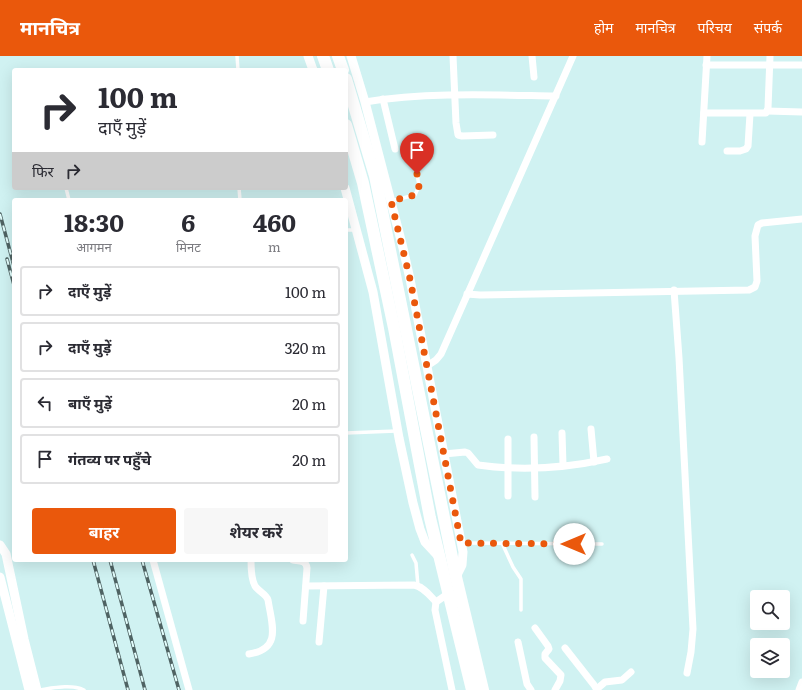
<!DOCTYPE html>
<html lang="hi">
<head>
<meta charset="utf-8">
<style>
  body { margin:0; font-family:Literata,"Noto Sans Devanagari",serif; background:#f7f7f7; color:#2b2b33; height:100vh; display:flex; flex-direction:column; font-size:15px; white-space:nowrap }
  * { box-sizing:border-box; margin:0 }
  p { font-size:13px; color:#7c7c81 }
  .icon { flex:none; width:22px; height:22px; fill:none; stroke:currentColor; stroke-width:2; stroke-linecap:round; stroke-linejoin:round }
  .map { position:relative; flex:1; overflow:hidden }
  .drawer { position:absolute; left:12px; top:142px; width:336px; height:364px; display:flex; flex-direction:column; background:#fff; border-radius:4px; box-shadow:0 4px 16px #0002 }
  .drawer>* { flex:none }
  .banner { position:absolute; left:12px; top:12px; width:336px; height:122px; border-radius:4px; box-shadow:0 4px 16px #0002; background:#fff; color:#2b2b33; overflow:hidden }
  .tools { position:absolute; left:750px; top:534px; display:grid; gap:8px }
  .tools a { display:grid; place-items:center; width:40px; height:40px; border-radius:4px; background:#fff; box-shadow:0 4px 16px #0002; font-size:20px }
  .pin { position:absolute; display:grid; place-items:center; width:34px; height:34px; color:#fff; margin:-41px -17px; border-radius:50% 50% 50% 0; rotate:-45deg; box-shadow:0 0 4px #0007 }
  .pin .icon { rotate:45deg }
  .me { position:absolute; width:44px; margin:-22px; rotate:270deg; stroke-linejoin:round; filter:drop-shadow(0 0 3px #0008) }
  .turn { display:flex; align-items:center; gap:14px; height:84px; padding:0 20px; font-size:18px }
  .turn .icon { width:52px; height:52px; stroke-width:2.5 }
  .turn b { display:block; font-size:28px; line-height:34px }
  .then { display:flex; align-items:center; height:38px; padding:0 20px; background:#0003; gap:8px; font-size:15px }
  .eta { display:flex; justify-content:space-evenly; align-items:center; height:68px; text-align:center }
  .eta b { font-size:24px; font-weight:700; line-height:28px }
  .button { display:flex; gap:8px; margin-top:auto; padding:8px 20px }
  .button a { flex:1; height:46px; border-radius:4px; background:#ea580c; color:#fff; font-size:16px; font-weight:700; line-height:46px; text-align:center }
  .button a+a { background:#f7f7f7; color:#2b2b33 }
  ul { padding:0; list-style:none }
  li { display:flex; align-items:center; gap:12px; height:50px; margin:0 8px 6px; padding:0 12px; border:2px solid #e1e1e2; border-radius:4px }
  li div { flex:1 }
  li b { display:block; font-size:15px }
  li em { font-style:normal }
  header { display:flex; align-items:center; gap:24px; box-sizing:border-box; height:56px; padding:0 20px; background:#ea580c; color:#fff }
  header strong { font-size:19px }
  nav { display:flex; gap:22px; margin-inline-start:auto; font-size:14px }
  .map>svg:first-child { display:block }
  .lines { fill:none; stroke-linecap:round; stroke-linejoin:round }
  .lane { stroke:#fff; stroke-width:3.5 }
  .street { stroke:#fff; stroke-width:7 }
  .secondary { stroke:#fff; stroke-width:9 }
  .highway { stroke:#fff; stroke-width:12 }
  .rail-casing { stroke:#4f6363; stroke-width:3.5 }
  .rail { stroke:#e3fefd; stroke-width:2; stroke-dasharray:6; stroke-linecap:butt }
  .route { stroke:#ea580c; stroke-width:7; stroke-dasharray:0 12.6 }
</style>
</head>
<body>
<header>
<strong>मानचित्र</strong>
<nav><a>होम</a><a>मानचित्र</a><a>परिचय</a><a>संपर्क</a></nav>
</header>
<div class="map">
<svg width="802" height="634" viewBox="0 0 802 634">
  <rect width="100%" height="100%" fill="#d0f2f2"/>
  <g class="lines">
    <g class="lane">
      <path d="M237,0L238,14"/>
      <path d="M66,132L69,144"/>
      <path d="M239,132L240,144"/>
      <path d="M391,145L415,139L419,130L417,118"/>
      <path d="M346,174H356"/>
      <path d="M346,377L396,375"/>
      <path d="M461,487L602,488"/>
      <path d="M502,487L513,511L521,523V554"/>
      <path d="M412,499L416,507L418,530"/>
      <path d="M39,634C53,632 71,628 84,634"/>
    </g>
    <g class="street">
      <path d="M453,0L456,67L458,79L462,80L493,79"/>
      <path d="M532,0L534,21"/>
      <path d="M706,9H802"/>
      <path d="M383,43L395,93"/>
      <path d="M365,46C428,36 493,39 556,40"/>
      <path d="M767,55L802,56"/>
      <path d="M704,57H766L768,52L770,0"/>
      <path d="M702,86L707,0"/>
      <path d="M727,95H740L746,93L748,90L750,58"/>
      <path d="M674,234L679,302L693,573L691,596L687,617"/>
      <path d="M467,238L480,239L749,234L755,231L757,225L755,180L758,169L762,167L802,163"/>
      <path d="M427,310L436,304L441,298L573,0"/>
      <path d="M591,373L594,406"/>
      <path d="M562,377L563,409"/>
      <path d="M534,381L535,441"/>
      <path d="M508,383V440"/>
      <path d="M444,398L465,396L468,397L478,409C520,415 566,412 607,403"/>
      <path d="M153,504L189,634"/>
      <path d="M293,504C299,505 306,504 307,512L303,565"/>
      <path d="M306,530L414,529C424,531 430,540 436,546"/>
      <path d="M449,537L436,546L435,554L452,634"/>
      <path d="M535,572L548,590L549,593L545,598V602L561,619L560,625L555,634"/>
      <path d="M319,586L324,530"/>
      <path d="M518,586L527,628L531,634"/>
      <path d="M565,592L594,629L597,634"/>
      <path d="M249,598C282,593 272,569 268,544C266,538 259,536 255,530C251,523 251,512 251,504"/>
      <path d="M597,633L605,626L622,624L631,616"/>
      <path d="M799,634L802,626"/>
    </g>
    <g class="secondary">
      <path d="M308,0L313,14"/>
      <path d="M351,0L365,46L403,192L410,223L463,496L462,509L456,521"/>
      <path d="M345,132L373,236L399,382L413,447L420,473L425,486L438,500"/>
      <path d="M0,489L6,498L24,583L37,634"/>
      <path d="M0,521L29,634"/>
    </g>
    <g class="highway">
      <path d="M323,0L328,14"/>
      <path d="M338,0L343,14"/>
      <path d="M346,23L375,120L456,521L483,634"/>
      <path d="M346,69L363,127L394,272L430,462L472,634"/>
    </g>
    <defs>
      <g id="rail">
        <path d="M0,158L14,210"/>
        <path d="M7,203L14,229"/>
        <path d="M93,504L128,634"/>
        <path d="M110,504L145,634"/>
        <path d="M142,504L179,634"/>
      </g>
    </defs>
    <use href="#rail" class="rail-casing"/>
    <use href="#rail" class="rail"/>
  </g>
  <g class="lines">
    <path class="route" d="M417,118L419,130L415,139L391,145L410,223L461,487L574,488"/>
  </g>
</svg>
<div class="tools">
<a><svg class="icon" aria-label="search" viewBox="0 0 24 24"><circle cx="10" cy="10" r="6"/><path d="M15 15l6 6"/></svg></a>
<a><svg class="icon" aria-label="layers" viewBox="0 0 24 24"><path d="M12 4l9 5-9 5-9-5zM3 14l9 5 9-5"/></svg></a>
</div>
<div class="pin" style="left:417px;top:118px;background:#d93025"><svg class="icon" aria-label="arrive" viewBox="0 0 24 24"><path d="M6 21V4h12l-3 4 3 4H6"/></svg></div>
<svg class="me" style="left:574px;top:488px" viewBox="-20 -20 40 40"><circle r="19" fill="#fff"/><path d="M0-13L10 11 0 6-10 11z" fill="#ea580c"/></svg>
<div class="banner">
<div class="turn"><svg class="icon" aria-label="right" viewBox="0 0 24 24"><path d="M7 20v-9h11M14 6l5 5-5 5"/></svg><div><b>100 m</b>दाएँ मुड़ें</div></div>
<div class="then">फिर<svg class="icon" aria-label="right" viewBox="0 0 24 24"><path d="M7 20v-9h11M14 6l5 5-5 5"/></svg></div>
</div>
<section class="drawer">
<div class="eta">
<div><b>18:30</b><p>आगमन</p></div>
<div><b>6</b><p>मिनट</p></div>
<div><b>460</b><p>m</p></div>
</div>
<ul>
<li><svg class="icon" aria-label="right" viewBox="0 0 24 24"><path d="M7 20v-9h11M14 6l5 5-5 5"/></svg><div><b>दाएँ मुड़ें</b></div><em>100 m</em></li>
<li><svg class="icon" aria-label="right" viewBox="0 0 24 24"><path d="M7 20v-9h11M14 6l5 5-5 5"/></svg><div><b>दाएँ मुड़ें</b></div><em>320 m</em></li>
<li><svg class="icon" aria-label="left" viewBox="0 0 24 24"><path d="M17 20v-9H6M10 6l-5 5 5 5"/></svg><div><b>बाएँ मुड़ें</b></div><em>20 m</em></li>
<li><svg class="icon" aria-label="arrive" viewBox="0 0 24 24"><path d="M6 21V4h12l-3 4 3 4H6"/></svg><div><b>गंतव्य पर पहुँचे</b></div><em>20 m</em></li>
</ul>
<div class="button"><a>बाहर</a><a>शेयर करें</a></div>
</section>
</div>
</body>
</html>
